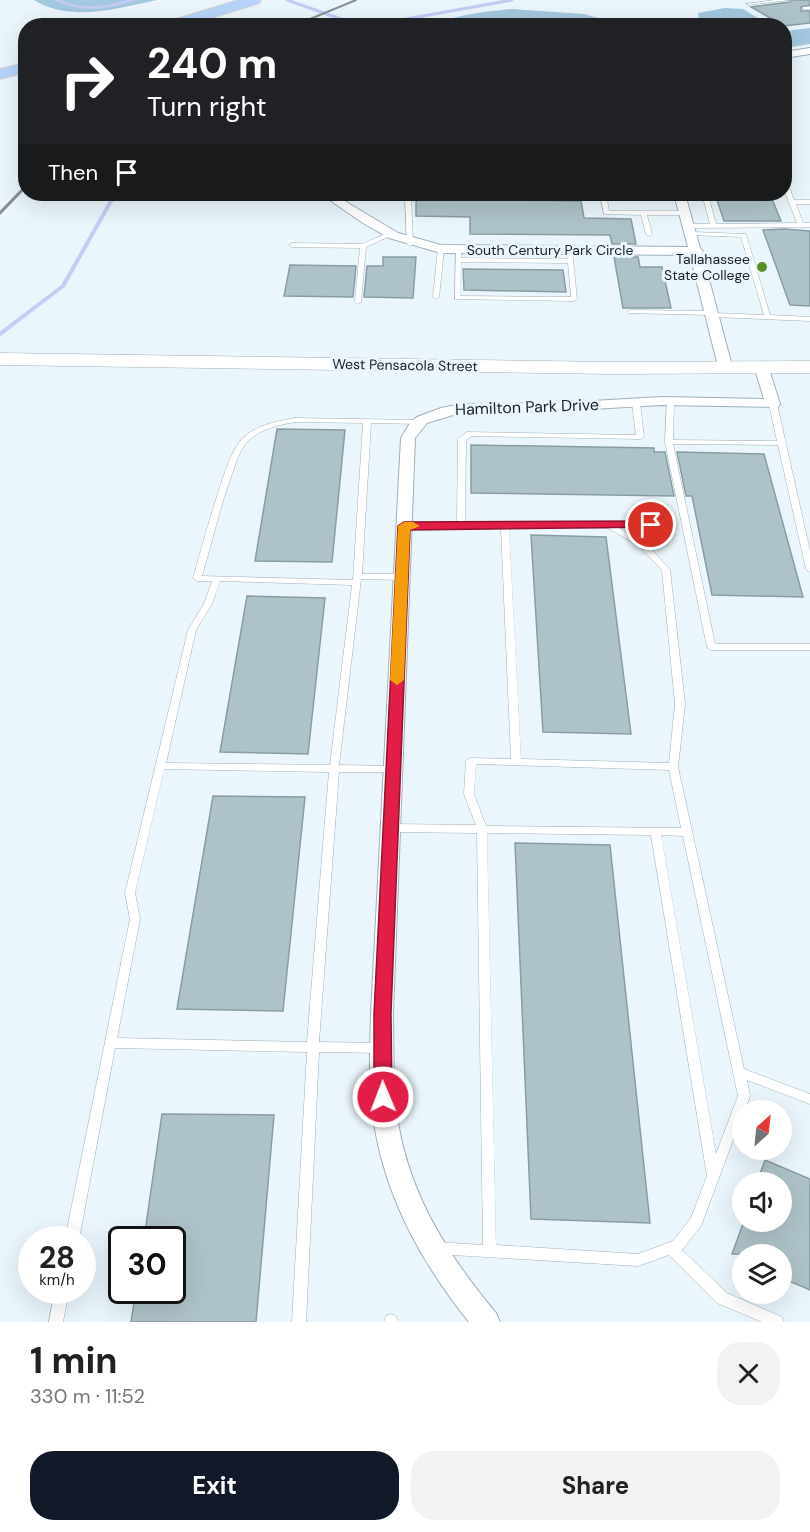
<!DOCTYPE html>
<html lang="en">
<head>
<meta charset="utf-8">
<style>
  body { margin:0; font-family:"DM Sans",sans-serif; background:#f2f2f2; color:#202124; height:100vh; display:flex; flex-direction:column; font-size:22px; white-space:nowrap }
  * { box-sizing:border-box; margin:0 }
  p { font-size:20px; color:#757577 }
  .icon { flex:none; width:33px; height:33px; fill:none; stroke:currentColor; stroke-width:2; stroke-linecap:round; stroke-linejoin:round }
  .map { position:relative; height:1322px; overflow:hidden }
  .side { display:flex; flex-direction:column; background:#fff; flex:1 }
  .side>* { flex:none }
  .guide { position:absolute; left:18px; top:18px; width:774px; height:183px; border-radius:24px; box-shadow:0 6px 24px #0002; background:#202124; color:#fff; overflow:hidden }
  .needle { width:39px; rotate:27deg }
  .buttons { position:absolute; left:732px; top:1100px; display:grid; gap:12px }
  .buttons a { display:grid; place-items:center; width:60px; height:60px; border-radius:50%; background:#fff; box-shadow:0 6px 24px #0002; font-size:30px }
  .speed { position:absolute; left:18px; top:1226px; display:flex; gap:12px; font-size:30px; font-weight:700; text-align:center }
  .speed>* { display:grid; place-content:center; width:78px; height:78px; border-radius:50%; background:#fff; box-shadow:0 6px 24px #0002; line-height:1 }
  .speed small { font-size:15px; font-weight:400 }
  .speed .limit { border:3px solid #111; border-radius:9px; background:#fff; color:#111 }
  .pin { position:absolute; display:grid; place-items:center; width:51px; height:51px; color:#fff; margin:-26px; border:3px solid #fff; border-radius:50%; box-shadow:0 2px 6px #0007 }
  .me { position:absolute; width:66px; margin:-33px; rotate:359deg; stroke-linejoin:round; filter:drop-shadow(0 0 4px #0008) }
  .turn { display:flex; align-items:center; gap:21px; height:126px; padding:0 30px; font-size:27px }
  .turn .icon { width:78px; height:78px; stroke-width:2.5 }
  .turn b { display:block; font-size:42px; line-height:51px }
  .then { display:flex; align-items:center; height:57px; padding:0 30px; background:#0003; gap:12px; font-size:22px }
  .round { display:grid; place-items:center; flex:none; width:63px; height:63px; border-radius:24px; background:#f2f2f2 }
  .overview { display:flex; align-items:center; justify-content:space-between; height:102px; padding:0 30px }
  h1 { font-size:36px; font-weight:700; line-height:45px }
  .primary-button { display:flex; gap:12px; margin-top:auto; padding:12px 30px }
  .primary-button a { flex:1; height:69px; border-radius:24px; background:#111827; color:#fff; font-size:24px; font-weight:700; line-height:69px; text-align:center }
  .primary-button a+a { background:#f2f2f2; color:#202124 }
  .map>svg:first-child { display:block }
  .green { fill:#a3c8df }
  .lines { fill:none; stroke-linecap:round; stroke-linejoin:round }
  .stream-far1 { stroke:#c3ccf3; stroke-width:3 }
  .stream { stroke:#c3ccf3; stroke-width:4 }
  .building { fill:#aec3c9; stroke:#889da3; stroke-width:1.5 }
  .lane-casing { stroke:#9eb0bb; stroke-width:1 }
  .street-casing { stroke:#9eb0bb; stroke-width:2 }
  .secondary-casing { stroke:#9eb0bb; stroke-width:1 }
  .primary-casing { stroke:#d1d2d3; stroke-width:2 }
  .lane { fill:#fff; fill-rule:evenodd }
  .street { fill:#fff; fill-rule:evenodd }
  .secondary { fill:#fff; fill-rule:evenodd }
  .primary { fill:#b6d4fb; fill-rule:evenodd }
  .rail-far1 { stroke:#868f94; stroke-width:2 }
  .rail { stroke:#868f94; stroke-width:3 }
  .route { fill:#e11d48; stroke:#92132f; stroke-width:1.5 }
  .slow { fill:#f59e0b }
  .poi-dot { fill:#598d25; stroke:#eaf6fc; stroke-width:2 }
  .labels { text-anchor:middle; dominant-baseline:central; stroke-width:6; stroke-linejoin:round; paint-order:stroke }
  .far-street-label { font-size:14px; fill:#192024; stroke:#eaf6fc }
  .far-poi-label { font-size:14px; fill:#192024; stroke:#eaf6fc; text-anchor:end }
  .street-label { font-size:16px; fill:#192024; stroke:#eaf6fc }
</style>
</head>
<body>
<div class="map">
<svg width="810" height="1322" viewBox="0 0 810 1322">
  <rect width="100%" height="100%" fill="#eaf6fc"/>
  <g class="green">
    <path d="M34,0H157C117,8 71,23 34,0Z"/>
    <path d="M725,8L743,9L769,25H713L699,18L698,13Z"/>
    <path d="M511,9L584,14L624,25H431C457,15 483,12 511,9Z"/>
    <path d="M810,28V44L785,48V31Z"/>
  </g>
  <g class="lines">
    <g class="stream-far1">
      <path d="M57,0C82,12 106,8 132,0"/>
      <path d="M287,0L361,26"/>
      <path d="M367,26L512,0"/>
    </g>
    <path class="stream" d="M0,334L63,286L115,194"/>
  </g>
  <g class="building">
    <path d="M792,0H810V5L801,7V11H810V23L784,26L751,7L790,2Z"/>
    <path d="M416,194H446V199L581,201L584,218L631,219L636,244H612L610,235L470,234V217L416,216Z"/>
    <path d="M715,194H770L781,221H724Z"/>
    <path d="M784,229L810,231V306L790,305L763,230Z"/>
    <path d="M383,257H416L413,298L364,297L367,266H383Z"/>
    <path d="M614,257H638L640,267H662L671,308H623Z"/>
    <path d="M290,265L356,266L353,297L284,296Z"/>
    <path d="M463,269L563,270L566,292L464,290Z"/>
    <path d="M277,429L345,430L332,562L255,561Z"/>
    <path d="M471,445L654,448V452H665L674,496L471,493Z"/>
    <path d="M677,452L764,454L803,597L712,595L692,496H686Z"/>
    <path d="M531,535L606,537L631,734L543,732Z"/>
    <path d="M247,596L325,598L308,754L220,752Z"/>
    <path d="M213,796L305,797L283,1011L177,1009Z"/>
    <path d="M515,843L610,845L650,1223L531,1219Z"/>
    <path d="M162,1114L274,1115L256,1322H131L136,1290H172V1239H144Z"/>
    <path d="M765,1160L810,1179V1290L782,1278V1254H732L744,1221H782V1182H757Z"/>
  </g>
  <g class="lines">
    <defs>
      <g id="lane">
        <path d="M775,0H790L748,5L746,4Z"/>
        <rect x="803" y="7" width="7" height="2"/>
        <path d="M784,179L787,181L794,200H810V204H796L803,223H810V227L690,228L687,226L690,224H710L702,194H708L716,224L797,223L784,190Z"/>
        <path d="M405,194H411L413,244L410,246L407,244Z"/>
        <path d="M600,194H606L609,211H686L689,213L686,215H647L652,234L649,236L646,234L641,215L604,214Z"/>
        <path d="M390,232L392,233V235L366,247L361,302L358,304L355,302L360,248L292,247L289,245L292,243L362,244Z"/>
        <path d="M692,232L746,234L770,315L810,317V321L713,317L710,315L628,313L627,312L630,310L712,311L715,313L764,315L741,237L690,235V233Z"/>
        <path d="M441,247L444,249L439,297L436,299L433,297L438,249Z"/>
        <path d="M456,248L461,249V258L568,259L567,250L572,249L577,299L574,301L455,299ZM461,262L568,263L571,297L460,296Z"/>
        <path d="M667,399H673L674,401L673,440L777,441L769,404L773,402L777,404L810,551V572L806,569L778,445L673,444L715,644H810V650H711L707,647L665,442Z"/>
        <path d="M633,401H636L640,403L644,437L640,439L472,436L466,440L465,523H651L655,525L651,527L619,528L645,542L670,570L685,704L678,767L744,1069L810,1094V1104L747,1080L750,1096L745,1110H742V1116L701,1226L682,1250L727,1293L782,1317L784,1322H762L717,1303L669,1255L638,1266L436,1254L431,1252L429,1248L431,1244L436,1242L483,1245L477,833L391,832L387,831L386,828L387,825L391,824L476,825L464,794L466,761L468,759L471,758L511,759L501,528H404L400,526L404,524L457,523L458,439L467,432L636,435L632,403ZM509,528H608L639,546L662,570L675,704L669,763L521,759ZM476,764L669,770L681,828L486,826L474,794ZM487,833L651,835L707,1176L691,1218L673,1241L638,1254L496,1245ZM661,835L683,836L738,1096L716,1154Z"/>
        <path d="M295,418L419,420L423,422L419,424L371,423L362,574H402L406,577L402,580L361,579L339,765L393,766L396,767L398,769L396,771L393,772H339L319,1042L381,1043L385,1045L387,1048L385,1051L381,1053L319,1052L306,1322H292L307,1052L115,1048L79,1239H65L130,919L125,893L188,630L204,604L212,581H197L193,578C203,544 212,509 224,475C229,462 233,448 243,438C256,425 278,421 295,418ZM295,422L363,423L353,580L202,576C212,542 220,507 232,474C236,463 240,449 248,441C260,429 279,425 295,422ZM220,581L352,585L330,765L166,763L196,630L212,604ZM164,769L329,772L307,1042L117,1038L140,919L135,893Z"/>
        <path d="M55,1290H69L63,1322H49Z"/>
        <path d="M391,1314L396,1316L398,1322H384L386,1316Z"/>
      </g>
      <g id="street">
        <path d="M810,48V54L784,58V52Z"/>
        <path d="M321,194H333L398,233L441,245L688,247L674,194H685L700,248L703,251L702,253L732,366L725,370L718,366L690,255L441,253L389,238L363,223Z"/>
        <path d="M761,362L768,366L780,404L778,407L662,405L557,411L463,412L427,423L415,438L393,1014C394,1052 392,1091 399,1128C412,1199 450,1258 496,1313L500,1322H469C424,1266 387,1200 375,1129C368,1091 370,1052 371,1014L401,438L410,423L417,417L441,408L463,404L557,403L662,397L764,399L754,366Z"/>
      </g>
      <path id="secondary" d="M0,353L612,362L810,361V373L612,374L0,365Z"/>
      <g id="primary">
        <path d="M239,0H261L259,3L185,26H161L163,23Z"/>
        <path d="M26,63V72L0,79V69Z"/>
      </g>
    </defs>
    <use href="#lane" class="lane-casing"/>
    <use href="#street" class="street-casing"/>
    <use href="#secondary" class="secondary-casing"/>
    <use href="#primary" class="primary-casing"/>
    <use href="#lane" class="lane"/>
    <use href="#street" class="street"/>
    <use href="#secondary" class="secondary"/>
    <use href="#primary" class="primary"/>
    <path class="rail-far1" d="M293,26L356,0"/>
    <path class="rail" d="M0,213L26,186"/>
  </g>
  <path class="route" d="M651,521L658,525L656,527L410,530L391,1014L392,1097L390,1103L383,1105L377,1103L374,1097V1014L398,526L404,522Z"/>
  <path class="slow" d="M404,522H413L420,526L410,530L404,680L397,685L390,680L398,526Z"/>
  <circle class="poi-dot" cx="762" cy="267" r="6"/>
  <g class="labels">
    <g class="far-street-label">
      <text x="550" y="250">South Century Park Circle</text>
      <text transform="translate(405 365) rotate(1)">West Pensacola Street</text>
    </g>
    <g class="far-poi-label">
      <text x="750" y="259">Tallahassee<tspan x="750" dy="16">State College</tspan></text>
    </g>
    <g class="street-label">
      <text transform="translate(527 407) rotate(-2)">Hamilton Park Drive</text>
    </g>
  </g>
</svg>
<div class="buttons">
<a><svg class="needle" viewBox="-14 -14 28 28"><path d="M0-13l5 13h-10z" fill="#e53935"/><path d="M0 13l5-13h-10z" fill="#757577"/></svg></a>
<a><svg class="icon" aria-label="sound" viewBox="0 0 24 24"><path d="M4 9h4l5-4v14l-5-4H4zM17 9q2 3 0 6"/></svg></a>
<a><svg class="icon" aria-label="layers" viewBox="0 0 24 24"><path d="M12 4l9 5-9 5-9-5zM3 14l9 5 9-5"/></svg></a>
</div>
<div class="speed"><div>28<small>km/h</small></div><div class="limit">30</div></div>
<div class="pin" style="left:651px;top:525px;background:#d93025"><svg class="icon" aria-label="arrive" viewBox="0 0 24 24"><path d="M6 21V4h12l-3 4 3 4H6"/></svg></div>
<svg class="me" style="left:383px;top:1097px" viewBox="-20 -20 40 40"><circle r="17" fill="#e11d48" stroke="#fff" stroke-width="3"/><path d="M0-11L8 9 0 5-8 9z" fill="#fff"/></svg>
<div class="guide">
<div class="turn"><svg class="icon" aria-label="right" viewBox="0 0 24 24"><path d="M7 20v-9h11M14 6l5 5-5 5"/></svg><div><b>240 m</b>Turn right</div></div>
<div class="then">Then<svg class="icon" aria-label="arrive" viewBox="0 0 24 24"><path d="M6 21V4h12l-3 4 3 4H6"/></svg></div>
</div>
</div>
<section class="side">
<div class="overview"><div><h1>1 min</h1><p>330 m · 11:52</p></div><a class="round"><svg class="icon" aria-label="close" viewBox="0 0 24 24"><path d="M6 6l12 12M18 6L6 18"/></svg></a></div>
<div class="primary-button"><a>Exit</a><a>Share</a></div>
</section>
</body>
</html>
